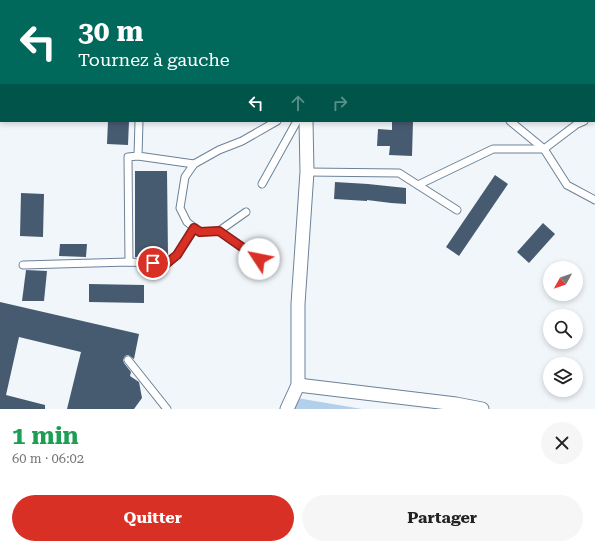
<!DOCTYPE html>
<html lang="fr">
<head>
<meta charset="utf-8">
<style>
  body { margin:0; font-family:"Roboto Serif",serif; background:#f6f6f6; color:#222; height:100vh; display:flex; flex-direction:column; font-size:15px; white-space:nowrap }
  * { box-sizing:border-box; margin:0 }
  p { font-size:13px; color:#767676 }
  .icon { flex:none; width:22px; height:22px; fill:none; stroke:currentColor; stroke-width:2; stroke-linecap:round; stroke-linejoin:round }
  .map { position:relative; height:409px; overflow:hidden }
  .sheet { display:flex; flex-direction:column; background:#fff; flex:1 }
  .sheet>* { flex:none }
  .top-card { position:absolute; left:0px; top:0px; width:595px; height:122px; box-shadow:0 2px 6px #0003; background:#00695c; color:#fff; overflow:hidden }
  .needle { width:26px; rotate:230deg }
  .buttons { position:absolute; left:543px; top:261px; display:grid; gap:8px }
  .buttons a { display:grid; place-items:center; width:40px; height:40px; border-radius:50%; background:#fff; box-shadow:0 2px 6px #0003; font-size:20px }
  .pin { position:absolute; display:grid; place-items:center; width:34px; height:34px; color:#fff; margin:-17px; border:2px solid #fff; border-radius:50%; box-shadow:0 1px 4px #0007 }
  .me { position:absolute; width:44px; margin:-22px; rotate:304deg; stroke-linejoin:round; filter:drop-shadow(0 0 3px #0008) }
  .turn { display:flex; align-items:center; gap:14px; height:84px; padding:0 12px; font-size:18px }
  .turn .icon { width:52px; height:52px; stroke-width:2.5 }
  .turn b { display:block; font-size:28px; line-height:34px }
  .lanes { display:flex; align-items:center; height:38px; padding:0 12px; background:#0003; justify-content:center; gap:20px; direction:ltr }
  .lanes .off { opacity:.35 }
  .round { display:grid; place-items:center; flex:none; width:42px; height:42px; border-radius:21px; background:#f6f6f6 }
  .summary { display:flex; align-items:center; justify-content:space-between; height:68px; padding:0 12px }
  h1 { font-size:24px; font-weight:700; line-height:30px; color:#1e9e55 }
  .cta { display:flex; gap:8px; margin-top:auto; padding:8px 12px }
  .cta a { flex:1; height:46px; border-radius:24px; background:#d93025; color:#fff; font-size:16px; font-weight:700; line-height:46px; text-align:center }
  .cta a+a { background:#f6f6f6; color:#222 }
  .map>svg:first-child { display:block }
  .green { fill:#b3cfea }
  .building { fill:#475b70 }
  .lines { fill:none; stroke-linecap:round; stroke-linejoin:round }
  .service-casing { stroke:#6c8298; stroke-width:9 }
  .minor-casing { stroke:#6c8298; stroke-width:15 }
  .service { stroke:#fff; stroke-width:7 }
  .minor { stroke:#fff; stroke-width:13 }
  .route-casing { stroke:#8d1f18; stroke-width:10 }
  .route { stroke:#d93025; stroke-width:7 }
</style>
</head>
<body>
<div class="map">
<svg width="595" height="409" viewBox="0 0 595 409">
  <rect width="100%" height="100%" fill="#f1f6fb"/>
  <path class="green" d="M297,398L362,409H292Z"/>
  <g class="building">
    <path d="M108,121H129L128,145L107,144Z"/>
    <path d="M392,121H413L412,156L389,155L390,146H377L378,129L392,130Z"/>
    <path d="M135,171H167L168,256L164,259L135,257Z"/>
    <path d="M495,175L508,184L459,256L446,247Z"/>
    <path d="M335,182L368,184L406,188V204L391,203L367,200V201L334,199Z"/>
    <path d="M21,193L44,194L43,237L20,236Z"/>
    <path d="M543,223L555,234L529,263L517,252Z"/>
    <path d="M60,244H87L86,257L59,256Z"/>
    <path d="M26,270L47,271L44,301H22Z"/>
    <path d="M89,284L144,285V303L89,302Z"/>
    <path d="M0,302L139,334L134,359L130,356L128,355L125,356L123,360L124,363L131,372L130,376L139,382L142,398L134,409H67L81,352L19,337L6,395L45,405V409H0Z"/>
  </g>
  <g class="lines">
    <defs>
      <g id="service">
        <path d="M140,1V0"/>
        <path d="M463,1V0"/>
        <path d="M594,117H595"/>
        <path d="M139,121L138,156L194,164"/>
        <path d="M510,121L544,149L567,185L595,200"/>
        <path d="M307,172L399,173L457,210"/>
        <path d="M262,184L297,121"/>
        <path d="M418,185L493,149H544L577,124L584,121"/>
        <path d="M246,212L219,231L200,232L187,222L180,208L185,177L194,164L219,150L242,141L277,121"/>
        <path d="M219,231L259,259"/>
        <path d="M129,262L128,157L138,156"/>
        <path d="M23,265L129,262L166,264L177,255L195,228"/>
        <path d="M128,360L167,409"/>
      </g>
      <g id="minor">
        <path d="M218,0L219,1"/>
        <path d="M316,1V0"/>
        <path d="M298,385L456,404L482,409"/>
        <path d="M287,409L298,385V304L307,172L306,121"/>
      </g>
    </defs>
    <use href="#service" class="service-casing"/>
    <use href="#minor" class="minor-casing"/>
    <use href="#service" class="service"/>
    <use href="#minor" class="minor"/>
  </g>
  <g class="lines">
    <defs>
      <path id="route" d="M153,263L166,264L177,255L194,228L200,232L219,231L259,259"/>
    </defs>
    <use href="#route" class="route-casing"/>
    <use href="#route" class="route"/>
  </g>
</svg>
<div class="buttons">
<a><svg class="needle" viewBox="-14 -14 28 28"><path d="M0-13l5 13h-10z" fill="#e53935"/><path d="M0 13l5-13h-10z" fill="#767676"/></svg></a>
<a><svg class="icon" aria-label="search" viewBox="0 0 24 24"><circle cx="10" cy="10" r="6"/><path d="M15 15l6 6"/></svg></a>
<a><svg class="icon" aria-label="layers" viewBox="0 0 24 24"><path d="M12 4l9 5-9 5-9-5zM3 14l9 5 9-5"/></svg></a>
</div>
<div class="pin" style="left:153px;top:263px;background:#d93025"><svg class="icon" aria-label="arrive" viewBox="0 0 24 24"><path d="M6 21V4h12l-3 4 3 4H6"/></svg></div>
<svg class="me" style="left:259px;top:259px" viewBox="-20 -20 40 40"><circle r="19" fill="#fff"/><path d="M0-13L10 11 0 6-10 11z" fill="#d93025"/></svg>
<div class="top-card">
<div class="turn"><svg class="icon" aria-label="left" viewBox="0 0 24 24"><path d="M17 20v-9H6M10 6l-5 5 5 5"/></svg><div><b>30 m</b>Tournez à gauche</div></div>
<div class="lanes"><svg class="icon" aria-label="left" viewBox="0 0 24 24"><path d="M17 20v-9H6M10 6l-5 5 5 5"/></svg><svg class="icon off" aria-label="ahead" viewBox="0 0 24 24"><path d="M12 20V5M6 11l6-6 6 6"/></svg><svg class="icon off" aria-label="right" viewBox="0 0 24 24"><path d="M7 20v-9h11M14 6l5 5-5 5"/></svg></div>
</div>
</div>
<section class="sheet">
<div class="summary"><div><h1>1 min</h1><p>60 m · 06:02</p></div><a class="round"><svg class="icon" aria-label="close" viewBox="0 0 24 24"><path d="M6 6l12 12M18 6L6 18"/></svg></a></div>
<div class="cta"><a>Quitter</a><a>Partager</a></div>
</section>
</body>
</html>
